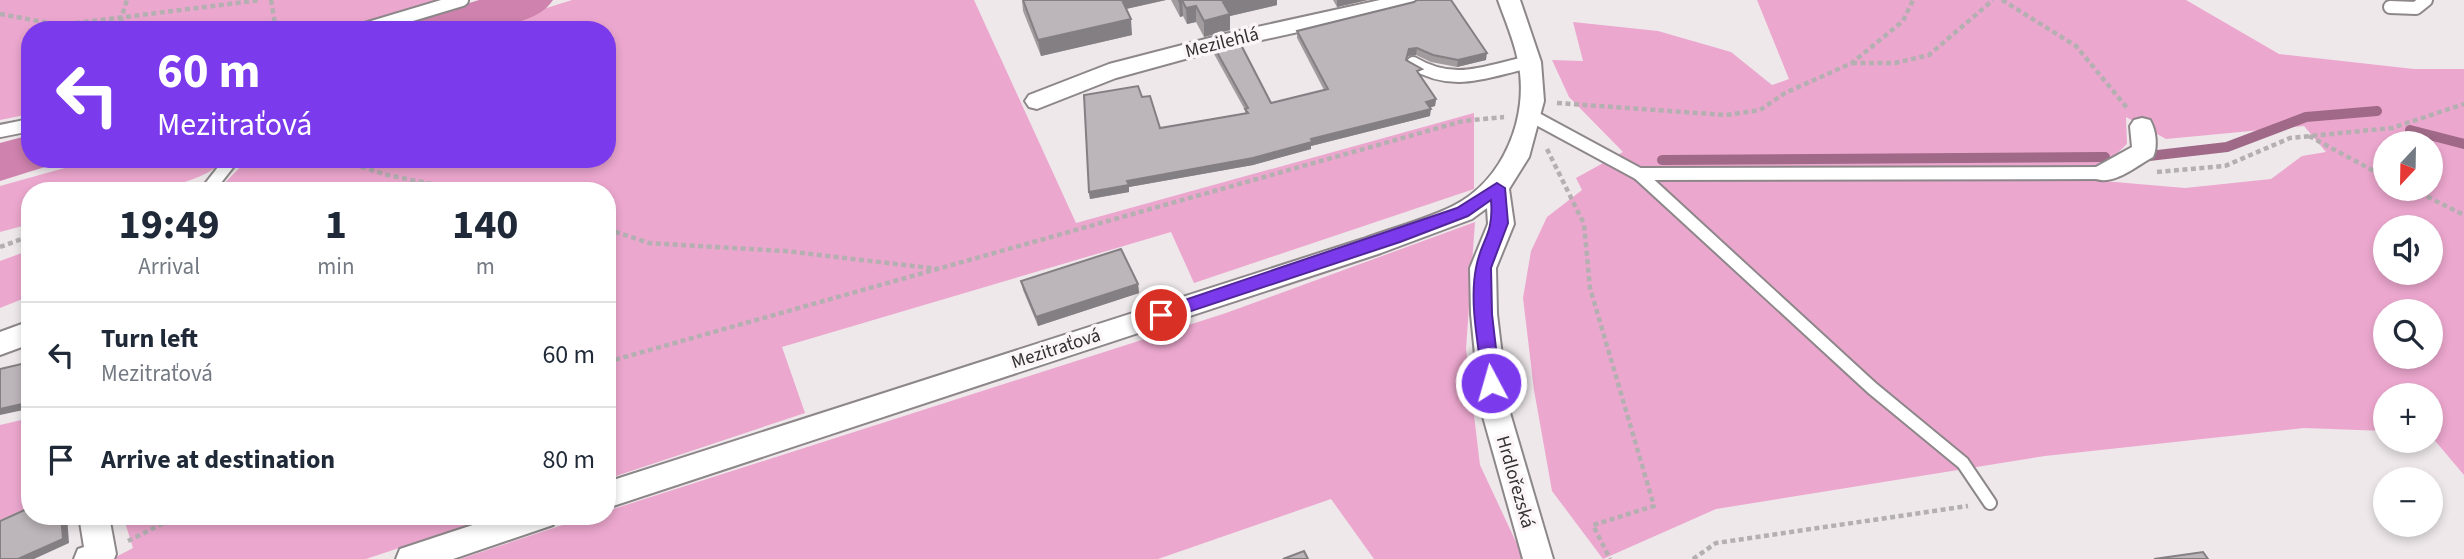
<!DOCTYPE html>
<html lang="en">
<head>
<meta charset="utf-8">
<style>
  body { margin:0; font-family:"Source Sans 3",sans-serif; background:#f2f2f3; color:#1f2937; height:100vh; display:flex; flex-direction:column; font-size:26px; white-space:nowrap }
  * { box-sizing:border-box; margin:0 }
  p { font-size:23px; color:#747a83 }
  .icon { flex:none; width:38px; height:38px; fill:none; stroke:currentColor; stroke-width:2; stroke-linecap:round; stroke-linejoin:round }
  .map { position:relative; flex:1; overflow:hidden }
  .panel { position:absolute; left:21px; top:182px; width:595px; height:343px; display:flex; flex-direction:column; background:#fff; border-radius:28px; box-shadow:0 4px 10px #0003 }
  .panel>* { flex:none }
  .banner { position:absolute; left:21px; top:21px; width:595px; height:147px; border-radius:28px; box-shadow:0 4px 10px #0003; background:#7c3aed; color:#fff; overflow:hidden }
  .needle { width:46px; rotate:202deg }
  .fabs { position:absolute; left:2373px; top:131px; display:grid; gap:14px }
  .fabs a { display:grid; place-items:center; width:70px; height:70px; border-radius:50%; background:#fff; box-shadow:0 4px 10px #0003; font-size:35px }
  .pin { position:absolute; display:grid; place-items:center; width:60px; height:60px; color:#fff; margin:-30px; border:4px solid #fff; border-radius:50%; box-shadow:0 2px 7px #0007 }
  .me { position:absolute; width:77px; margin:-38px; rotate:354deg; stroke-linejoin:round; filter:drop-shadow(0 0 5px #0008) }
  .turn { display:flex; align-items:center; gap:24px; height:147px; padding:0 21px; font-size:32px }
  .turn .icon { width:91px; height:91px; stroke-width:2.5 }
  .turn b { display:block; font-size:49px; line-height:60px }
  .eta { display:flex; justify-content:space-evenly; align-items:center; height:119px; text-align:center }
  .eta b { font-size:42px; font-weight:700; line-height:49px }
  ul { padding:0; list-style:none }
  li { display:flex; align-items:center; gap:21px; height:105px; padding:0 21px; border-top:2px solid #e0e1e3 }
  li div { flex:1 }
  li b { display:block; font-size:26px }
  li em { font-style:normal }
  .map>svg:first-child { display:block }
  .green { fill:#eca7ce; fill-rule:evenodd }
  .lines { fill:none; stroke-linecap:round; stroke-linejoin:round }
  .stream { stroke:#a06988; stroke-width:10 }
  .river { fill:#cf82ae; fill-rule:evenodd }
  .service-casing { stroke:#8d878a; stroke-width:16 }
  .minor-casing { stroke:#8d878a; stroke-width:4 }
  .path { stroke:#b4afb1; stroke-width:4.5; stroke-dasharray:5 3.5; stroke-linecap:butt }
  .service { stroke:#fff; stroke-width:12 }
  .minor { fill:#fff; fill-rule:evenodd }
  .wall { fill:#a29c9f }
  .shaded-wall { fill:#847f82 }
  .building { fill:#bcb5b9; stroke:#847f82; stroke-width:2 }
  .route { fill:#7c3aed; stroke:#51269a; stroke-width:2 }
  .labels { text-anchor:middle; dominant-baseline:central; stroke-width:7; stroke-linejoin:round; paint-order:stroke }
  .street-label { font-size:19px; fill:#333031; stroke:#fcf5f8 }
</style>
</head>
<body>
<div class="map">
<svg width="2464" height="559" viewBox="0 0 2464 559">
  <rect width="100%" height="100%" fill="#eee8eb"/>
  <g class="green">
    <path d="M0,0H443L342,30H30V114L0,120Z"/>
    <path d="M572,0H974L1076,223L1474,113V189L1194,283L1171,232L782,347L805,413L607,479V191H217L248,159H607V30H476Z"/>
    <path d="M1757,0H2186L2279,54L2414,69H2464V475L2431,436V396H2385V431L2304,428L2045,456L1716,509L1603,559L1552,491L1534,390L1523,298L1531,251L1547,217L1582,190L1576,178L1623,152L1569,97L1552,60L1583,61L1573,22L1658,31L1731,52L1772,85L1789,79ZM2126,117L2166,139L2304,126L2326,152L2302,156L2271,179L2185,188L2080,179L2108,162L2127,144ZM2385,144H2431V189H2385ZM2385,228H2431V273H2385ZM2385,312H2431V357H2385Z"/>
    <path d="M97,159H227C179,202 90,191 30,191V224L0,232V186Z"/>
    <path d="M1475,222L1466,349L1480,465L1524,559H1374L1331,499L1158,559H460L590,516H607V511L1226,313Z"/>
    <path d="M30,250V296L0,308V261Z"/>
    <path d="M30,418V507L0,520V425Z"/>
    <path d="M123,516H495L366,559H112L133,548Z"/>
  </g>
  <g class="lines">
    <g class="stream">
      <path d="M2410,130L2464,144"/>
      <path d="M2149,156L2227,147L2306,117L2377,111"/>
      <path d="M1662,160L2105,157"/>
    </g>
    <g class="river">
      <path d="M479,0H553C532,34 448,30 411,30L418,19Z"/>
      <path d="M30,135V159H52L48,166L0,181V143Z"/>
    </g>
    <defs>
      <g id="service">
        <path d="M2390,7L2416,8L2426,0"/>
        <path d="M362,30L462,0"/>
        <path d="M1413,63C1455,88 1486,71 1530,62"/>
        <path d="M1530,115L1639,174L2105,173"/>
        <path d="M0,131L30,125"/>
        <path d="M1639,174L1872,388L1963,463L1990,503"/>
        <path d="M207,191L232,159"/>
      </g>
      <g id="minor">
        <path d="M1380,0H1423L1412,7L1225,48L1116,78L1037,109L1029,107L1025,101L1029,95L1109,64L1225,34Z"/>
        <path d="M1498,0H1520L1541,62L1544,101L1529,157L1509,189L1514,224L1496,268L1497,314L1508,406L1553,559H1523L1480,406L1471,314L1470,268L1488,224L1487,208L1472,219L1381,253L607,508V482L1363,239C1392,228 1425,220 1453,206C1504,181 1530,115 1518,61C1514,40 1505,20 1498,0Z"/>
        <path d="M2142,118L2150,120C2156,130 2158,147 2153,157C2136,166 2115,185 2096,179L2093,173L2096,167L2132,147L2130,126L2134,120Z"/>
        <path d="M30,321V344L0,355V332Z"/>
        <path d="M79,516H109L116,554L114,559H74L78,549L84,547Z"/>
        <path d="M500,516H557L553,525L453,559H396L400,549Z"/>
      </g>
    </defs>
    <use href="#service" class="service-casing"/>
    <use href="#minor" class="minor-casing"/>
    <g class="path">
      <path d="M271,0L276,30"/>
      <path d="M2002,0L2076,46L2128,109"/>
      <path d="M0,14L60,25L261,0"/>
      <path d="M123,30L121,19L127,0"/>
      <path d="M1852,63H1895L1929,55L1993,0"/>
      <path d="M1557,103L1726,115L1760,110L1785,93L1852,63L1903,21L1913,0"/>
      <path d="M2309,136L2385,177"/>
      <path d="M1547,149L1584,224L1590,288L1654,506L1593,525L1610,559"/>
      <path d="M252,166L280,161H344L387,175L468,191"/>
      <path d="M2157,172L2225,166L2290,138L2392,128L2464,104"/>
      <path d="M2412,189L2464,215"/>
      <path d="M172,191L187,186"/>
      <path d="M607,229L649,243L785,251L939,269"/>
      <path d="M0,247L30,236"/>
      <path d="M607,362L1463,121L1504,117"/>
      <path d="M128,541L178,516"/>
      <path d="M1693,559L1716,543L1968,506"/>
    </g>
    <use href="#service" class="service"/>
    <use href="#minor" class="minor"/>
  </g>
  <g class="wall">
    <path d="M1022,0H1166L1126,9L1132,35L1041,56L1023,11Z"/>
    <path d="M1171,0H1277V5L1230,16V30L1204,37L1196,22L1187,24L1183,16L1180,17Z"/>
    <path d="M1333,0H1368L1337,7Z"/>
    <path d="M1414,2L1486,60L1457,67L1431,62L1416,55L1408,56L1407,60L1421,76L1436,99L1435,106L1430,107V116L1311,146V149L1253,165L1129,187V192L1090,199L1089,192L1142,97L1160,128L1245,113V110L1214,54V47L1271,103L1324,90L1297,38V31Z"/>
    <path d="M1021,281L1138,284L1139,293L1038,326L1023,290Z"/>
  </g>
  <g class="shaded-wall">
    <path d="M1120,0H1166L1121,10Z"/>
    <path d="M1182,0L1183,16L1180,17L1179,1Z"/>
    <path d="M1230,0H1277V5L1230,16V30L1204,37V21L1223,2Z"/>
    <path d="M1337,0H1368L1337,7Z"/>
    <path d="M1196,6V22L1187,24L1186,8Z"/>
    <path d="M1131,19L1132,35L1041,56L1038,40Z"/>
    <path d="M1417,48L1416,55L1408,56L1409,49Z"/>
    <path d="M1487,53L1486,60L1457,67L1458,60Z"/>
    <path d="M1436,99L1435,106L1425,109L1426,102Z"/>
    <path d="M1431,109L1430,116L1311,146V149L1253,165L1129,187V192L1090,199L1089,192L1127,181L1311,139Z"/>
    <path d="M1138,284L1139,293L1038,326L1036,317Z"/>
    <path d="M30,382V404L28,409L0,415V409Z"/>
    <path d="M61,516H67L69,543L34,559H18Z"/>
  </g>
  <g class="building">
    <path d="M1023,0H1122L1131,19L1038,40Z"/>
    <path d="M1179,0H1230L1223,2L1230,14L1204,21L1196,6L1186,8L1182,0L1179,1Z"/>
    <path d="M1417,0H1451L1487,53L1458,60L1433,55L1417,48L1409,49L1406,60L1422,69L1417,71L1436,99L1426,102L1431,109L1311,139L1312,142L1253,158L1127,181L1129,185L1089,192L1084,95L1138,86L1142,97L1150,96L1160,128L1248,113L1245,109L1248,108L1214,47L1239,41L1271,103L1328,89L1297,31L1414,2Z"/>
    <path d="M1121,249L1138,284L1036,317L1021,281Z"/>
    <path d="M30,362V382L22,404L0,409V369Z"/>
    <path d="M29,508L30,516H61L63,539L18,559H0V521Z"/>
    <path d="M1304,551L1308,559H1283Z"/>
    <path d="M2203,552L2208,559H2154Z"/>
  </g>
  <path class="route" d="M1497,183L1505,188L1508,223L1491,268L1492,314L1500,383L1497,388H1485L1483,383C1479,347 1469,304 1476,268C1481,239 1494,236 1491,200L1468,216L1400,242L1161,321L1153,315L1155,310L1457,208Z"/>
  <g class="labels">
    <g class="street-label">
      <text transform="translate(1222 43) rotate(-14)">Mezilehlá</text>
      <text transform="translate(1056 349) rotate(-18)">Mezitraťová</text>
      <text transform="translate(1515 482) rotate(74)">Hrdlořezská</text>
    </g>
  </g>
</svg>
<div class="fabs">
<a><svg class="needle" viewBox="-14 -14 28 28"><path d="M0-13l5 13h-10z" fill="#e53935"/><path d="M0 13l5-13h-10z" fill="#747a83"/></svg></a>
<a><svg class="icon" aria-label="sound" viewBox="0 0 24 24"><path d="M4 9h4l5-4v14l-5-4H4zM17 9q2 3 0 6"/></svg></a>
<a><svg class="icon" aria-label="search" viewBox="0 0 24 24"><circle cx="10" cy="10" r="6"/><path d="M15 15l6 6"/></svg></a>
<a>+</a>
<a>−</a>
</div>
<div class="pin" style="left:1161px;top:315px;background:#d93025"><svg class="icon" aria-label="arrive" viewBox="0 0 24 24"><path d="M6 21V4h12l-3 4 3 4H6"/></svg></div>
<svg class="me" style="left:1491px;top:383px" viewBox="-20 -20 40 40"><circle r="17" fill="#7c3aed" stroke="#fff" stroke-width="3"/><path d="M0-11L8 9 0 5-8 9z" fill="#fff"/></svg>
<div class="banner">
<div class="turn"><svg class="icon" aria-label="left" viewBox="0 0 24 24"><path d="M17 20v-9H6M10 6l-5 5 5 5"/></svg><div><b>60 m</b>Mezitraťová</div></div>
</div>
<section class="panel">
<div class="eta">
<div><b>19:49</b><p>Arrival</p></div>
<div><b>1</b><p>min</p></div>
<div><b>140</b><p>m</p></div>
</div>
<ul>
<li><svg class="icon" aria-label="left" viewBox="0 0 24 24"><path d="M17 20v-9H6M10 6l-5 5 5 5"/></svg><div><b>Turn left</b><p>Mezitraťová</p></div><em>60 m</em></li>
<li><svg class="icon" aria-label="arrive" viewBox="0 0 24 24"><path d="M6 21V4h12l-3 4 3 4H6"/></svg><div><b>Arrive at destination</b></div><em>80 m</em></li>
</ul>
</section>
</div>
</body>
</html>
